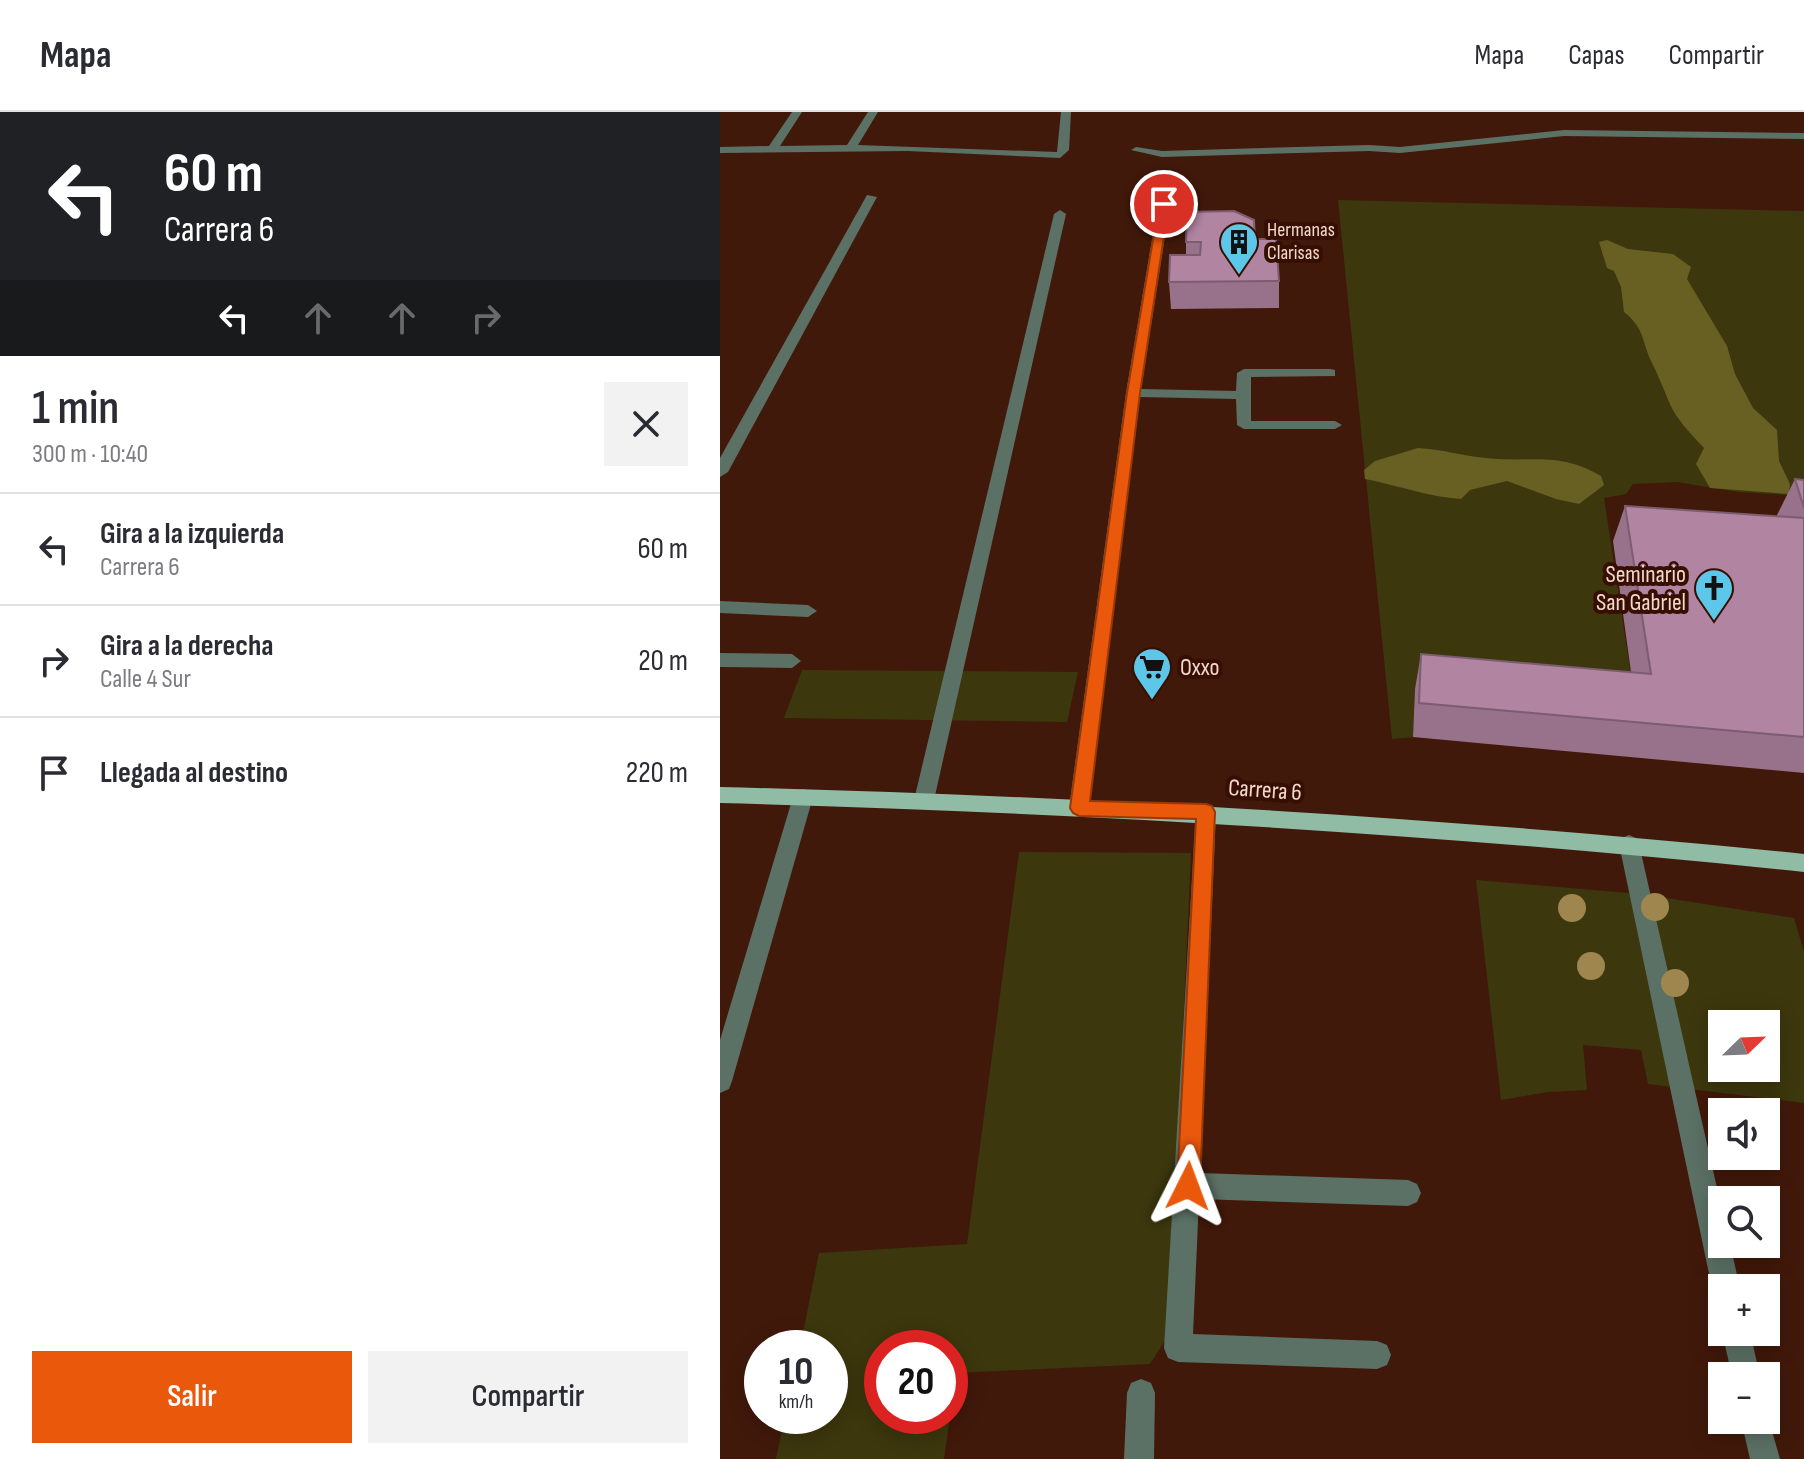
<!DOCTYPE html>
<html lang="es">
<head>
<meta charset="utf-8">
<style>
  body { margin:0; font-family:"Sofia Sans Condensed",sans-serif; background:#f2f2f3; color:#2b2b33; height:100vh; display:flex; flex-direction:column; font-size:30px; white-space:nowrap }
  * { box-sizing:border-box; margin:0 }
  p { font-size:26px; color:#7c7c81 }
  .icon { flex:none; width:44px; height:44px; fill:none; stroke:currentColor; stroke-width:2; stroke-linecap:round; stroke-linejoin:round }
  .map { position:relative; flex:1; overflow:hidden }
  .panel { display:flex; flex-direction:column; background:#fff; width:720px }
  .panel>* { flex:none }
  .banner { background:#202124; color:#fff; overflow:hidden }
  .needle { width:52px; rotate:67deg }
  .buttons { position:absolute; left:988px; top:898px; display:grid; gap:16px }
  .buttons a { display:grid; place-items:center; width:72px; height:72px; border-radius:0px; background:#fff; box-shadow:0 4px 20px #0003; font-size:40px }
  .speed { position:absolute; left:24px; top:1218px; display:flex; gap:16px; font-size:40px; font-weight:700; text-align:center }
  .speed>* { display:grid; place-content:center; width:104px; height:104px; border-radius:50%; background:#fff; box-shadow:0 4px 20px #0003; line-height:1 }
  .speed small { font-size:20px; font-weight:400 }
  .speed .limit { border:12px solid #d22; background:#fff; color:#111 }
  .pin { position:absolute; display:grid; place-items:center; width:68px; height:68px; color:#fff; margin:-34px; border:4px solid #fff; border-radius:50%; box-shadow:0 2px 8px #0007 }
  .me { position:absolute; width:88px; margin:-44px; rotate:3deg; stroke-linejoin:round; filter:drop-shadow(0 0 6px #0008) }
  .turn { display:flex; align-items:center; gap:28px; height:168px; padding:0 32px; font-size:36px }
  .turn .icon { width:104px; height:104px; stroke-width:2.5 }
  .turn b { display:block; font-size:56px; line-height:68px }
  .lanes { display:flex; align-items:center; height:76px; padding:0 32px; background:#0003; justify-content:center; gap:40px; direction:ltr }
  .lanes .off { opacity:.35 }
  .round { display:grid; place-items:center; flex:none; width:84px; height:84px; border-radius:0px; background:#f2f2f3 }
  .head { display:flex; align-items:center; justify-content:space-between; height:136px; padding:0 32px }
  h1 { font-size:48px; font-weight:600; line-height:60px }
  .button { display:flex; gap:16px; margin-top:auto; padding:16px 32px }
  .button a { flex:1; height:92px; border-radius:0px; background:#ea580c; color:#fff; font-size:32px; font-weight:600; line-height:92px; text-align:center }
  .button a+a { background:#f2f2f3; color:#2b2b33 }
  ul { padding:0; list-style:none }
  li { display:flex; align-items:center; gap:24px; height:112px; padding:0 32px; border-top:2px solid #e1e1e2 }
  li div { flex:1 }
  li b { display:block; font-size:30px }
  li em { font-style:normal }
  header { display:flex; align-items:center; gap:48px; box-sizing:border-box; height:112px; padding:0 40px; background:#fff; border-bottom:2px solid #e1e1e2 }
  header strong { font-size:38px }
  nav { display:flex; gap:44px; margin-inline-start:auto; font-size:28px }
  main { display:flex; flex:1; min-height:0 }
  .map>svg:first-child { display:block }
  .green { fill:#3d370d; fill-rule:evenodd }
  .forest { fill:#685f23 }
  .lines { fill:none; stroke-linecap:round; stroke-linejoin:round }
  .minor { fill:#5c7165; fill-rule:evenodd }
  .major { fill:#90bba4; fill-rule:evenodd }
  .tree { fill:#9f864f }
  .wall { fill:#98728a }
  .building { fill:#b184a1; stroke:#7c5c71; stroke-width:2 }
  .route { fill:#ea580c; stroke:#983908; stroke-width:2 }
  .labels { text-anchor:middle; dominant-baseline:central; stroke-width:8; stroke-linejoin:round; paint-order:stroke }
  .far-poi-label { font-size:20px; fill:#f4d8ce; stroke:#360f02; text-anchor:start }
  .poi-label { font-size:24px; fill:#f4d8ce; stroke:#360f02; text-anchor:end }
  .street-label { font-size:24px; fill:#f4d8ce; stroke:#360f02 }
</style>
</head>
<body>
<header>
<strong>Mapa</strong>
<nav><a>Mapa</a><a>Capas</a><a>Compartir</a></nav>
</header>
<main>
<section class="panel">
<div class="banner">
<div class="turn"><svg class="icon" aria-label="left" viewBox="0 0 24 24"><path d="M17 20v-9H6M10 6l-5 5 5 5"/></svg><div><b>60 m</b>Carrera 6</div></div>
<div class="lanes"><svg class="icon" aria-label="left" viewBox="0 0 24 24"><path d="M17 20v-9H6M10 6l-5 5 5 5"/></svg><svg class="icon off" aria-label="ahead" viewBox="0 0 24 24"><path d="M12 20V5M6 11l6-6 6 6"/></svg><svg class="icon off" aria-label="ahead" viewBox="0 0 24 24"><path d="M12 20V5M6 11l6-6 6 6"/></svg><svg class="icon off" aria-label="right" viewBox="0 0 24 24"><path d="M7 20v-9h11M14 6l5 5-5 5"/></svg></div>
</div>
<div class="head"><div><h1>1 min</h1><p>300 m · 10:40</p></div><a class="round"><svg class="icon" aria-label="close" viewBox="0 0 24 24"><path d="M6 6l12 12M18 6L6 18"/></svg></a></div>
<ul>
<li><svg class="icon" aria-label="left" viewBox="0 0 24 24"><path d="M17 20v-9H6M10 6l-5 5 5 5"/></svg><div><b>Gira a la izquierda</b><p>Carrera 6</p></div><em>60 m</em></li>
<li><svg class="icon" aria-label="right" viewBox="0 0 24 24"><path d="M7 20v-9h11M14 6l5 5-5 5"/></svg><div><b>Gira a la derecha</b><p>Calle 4 Sur</p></div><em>20 m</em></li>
<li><svg class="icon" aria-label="arrive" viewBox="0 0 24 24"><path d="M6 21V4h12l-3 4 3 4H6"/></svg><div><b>Llegada al destino</b></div><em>220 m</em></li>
</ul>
<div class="button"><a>Salir</a><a>Compartir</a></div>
</section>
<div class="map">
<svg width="1084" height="1347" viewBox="0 0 1084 1347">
  <rect width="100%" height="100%" fill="#41190a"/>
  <g class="green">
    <path d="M618,88L1084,99V384L1018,380L957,370L913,372L906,382L884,386L916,596L695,577L693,625L672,627Z"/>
    <path d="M82,558L358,560L347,610L64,606Z"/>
    <path d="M299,740L471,741L449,1222L430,1252L236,1261L230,1301V1236H162V1304H230L224,1347H56L65,1304H110V1236H80L99,1141L247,1132Z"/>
    <path d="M756,768L920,782L1074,806L1084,840V991L928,972L921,938L863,933L867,978L828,980L781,988ZM1002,912H1046V956H1002Z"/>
  </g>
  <g class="forest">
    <path d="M887,128L908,137L953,142L971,155L967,167L1007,234L1015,262L1033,296L1057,318L1059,349L1070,372L1069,382L990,376L976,352L984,336C971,322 956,307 949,290C943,276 938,262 931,249C921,227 925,217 904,200L901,175L894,159L887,156L879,130Z"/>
    <path d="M698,336C721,337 743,344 766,346C811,351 839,339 881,364L884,373L859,392L836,387L787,369L750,378L741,387C709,385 677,373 645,367L644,358L655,349Z"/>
  </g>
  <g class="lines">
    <g class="minor">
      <path d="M72,0H82L60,34L127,33L148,0H158L138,33L337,40L341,0H351L349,38L340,46L188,39L0,41V35L49,34Z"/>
      <path d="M844,18L1084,21V27L844,24L680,41L649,39L442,45L411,38L416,35L442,39L649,33L680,35Z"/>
      <path d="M147,83L157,85L8,360L0,365V346Z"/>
      <path d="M444,89L450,92L421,277L516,279L517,261L524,257H610L615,258V264L531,265V309H615L622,313L615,317H524L517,313L516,287L420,285L369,696L366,702L359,704L352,702L349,696L406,281L438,92Z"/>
      <path d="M340,98L346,102L214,688L211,694H197L194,688L334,102Z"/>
      <path d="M0,489L88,493L97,499L88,505L0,501Z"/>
      <path d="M0,541L72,542L81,549L72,556L0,555Z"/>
      <path d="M83,677L90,679L93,685L12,969L9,977L0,981V928L73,685L76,679Z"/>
      <path d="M486,692L493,694L496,700L480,1061L688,1068L697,1072L701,1081L697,1090L688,1094L479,1087L473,1222L657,1229L667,1233L671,1243L667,1253L657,1257L458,1250L448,1246L444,1236L476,700L479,694Z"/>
      <path d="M909,723L916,726L919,732L1002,1098V1132H1010L1020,1176H1002V1188L996,1186L992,1176L899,732L902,726Z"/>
      <path d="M1002,1220H1030L1040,1264H1012Z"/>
      <path d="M421,1267L431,1271L435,1281L434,1347H404L407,1281L411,1271Z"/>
      <path d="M1046,1298L1060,1347H1030L1021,1308H1046Z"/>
    </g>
    <path class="major" d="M0,675C362,684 723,705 1084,742V760C723,722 362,701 0,691Z"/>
  </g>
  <g class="tree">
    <circle cx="935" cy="795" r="14"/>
    <circle cx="852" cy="796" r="14"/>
    <circle cx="871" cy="854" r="14"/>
    <circle cx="955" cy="871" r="14"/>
  </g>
  <g class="wall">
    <path d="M535,127L559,169V196L451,197L449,170L466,143V130Z"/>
    <path d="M1075,367L1084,368V661L693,625L695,577L701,542L911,560L893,429L905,394L1057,405V403Z"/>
  </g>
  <g class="building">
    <path d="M514,99L534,108L535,127H556L559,169L449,170L450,143H480L481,130H466L467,100Z"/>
    <path d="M1075,367L1084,368V396Z"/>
    <path d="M905,394L1084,406V625L699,591L701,542L931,562Z"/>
  </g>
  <path class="route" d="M444,88L449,92L420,281L370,689L486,692L492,694L495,700L480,1074L477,1082L468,1086L460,1082L457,1074L476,707L359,704L353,701L350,696L407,281L439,92Z"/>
  <defs>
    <symbol id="building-pin" viewBox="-11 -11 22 30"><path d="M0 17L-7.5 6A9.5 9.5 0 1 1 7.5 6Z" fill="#5cc7e8" stroke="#360f02"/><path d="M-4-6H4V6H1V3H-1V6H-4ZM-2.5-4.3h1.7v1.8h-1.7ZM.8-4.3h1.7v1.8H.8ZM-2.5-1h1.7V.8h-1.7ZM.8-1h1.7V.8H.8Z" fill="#111"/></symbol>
    <symbol id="church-pin" viewBox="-11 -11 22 30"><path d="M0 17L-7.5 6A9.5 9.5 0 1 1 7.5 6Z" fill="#5cc7e8" stroke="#360f02"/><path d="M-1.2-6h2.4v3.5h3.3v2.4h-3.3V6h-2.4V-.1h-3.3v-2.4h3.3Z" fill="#111"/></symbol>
    <symbol id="supermarket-pin" viewBox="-11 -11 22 30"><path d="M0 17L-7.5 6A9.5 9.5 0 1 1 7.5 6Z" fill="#5cc7e8" stroke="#360f02"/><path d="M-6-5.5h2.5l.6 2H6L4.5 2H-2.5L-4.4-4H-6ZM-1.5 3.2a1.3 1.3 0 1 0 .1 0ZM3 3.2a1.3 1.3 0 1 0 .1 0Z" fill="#111"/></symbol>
  </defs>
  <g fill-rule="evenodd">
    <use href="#building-pin" x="497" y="108" width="44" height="60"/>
    <use href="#church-pin" x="972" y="454" width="44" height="60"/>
    <use href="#supermarket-pin" x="410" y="533" width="44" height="60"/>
  </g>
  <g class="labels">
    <g class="far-poi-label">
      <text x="547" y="118">Hermanas<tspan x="547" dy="23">Clarisas</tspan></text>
    </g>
    <g class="poi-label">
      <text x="966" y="462">Seminario<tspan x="966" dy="28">San Gabriel</tspan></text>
      <text x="460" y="555" text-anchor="start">Oxxo</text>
    </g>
    <g class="street-label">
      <text transform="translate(545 678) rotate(4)">Carrera 6</text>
    </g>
  </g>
</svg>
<div class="buttons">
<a><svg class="needle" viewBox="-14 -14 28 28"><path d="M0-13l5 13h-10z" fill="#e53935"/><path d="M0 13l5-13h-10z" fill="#7c7c81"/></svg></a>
<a><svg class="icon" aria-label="sound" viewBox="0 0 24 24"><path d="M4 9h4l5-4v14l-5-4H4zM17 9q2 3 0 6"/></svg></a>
<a><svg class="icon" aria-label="search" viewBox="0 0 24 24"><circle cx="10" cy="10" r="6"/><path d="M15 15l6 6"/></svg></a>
<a>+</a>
<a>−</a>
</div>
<div class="speed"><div>10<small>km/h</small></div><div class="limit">20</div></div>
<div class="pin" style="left:444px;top:92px;background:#d93025"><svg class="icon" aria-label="arrive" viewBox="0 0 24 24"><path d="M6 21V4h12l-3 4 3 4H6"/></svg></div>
<svg class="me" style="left:468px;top:1074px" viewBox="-20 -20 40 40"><path d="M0-17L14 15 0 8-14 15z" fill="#ea580c" stroke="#fff" stroke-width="4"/></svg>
</div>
</main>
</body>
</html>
